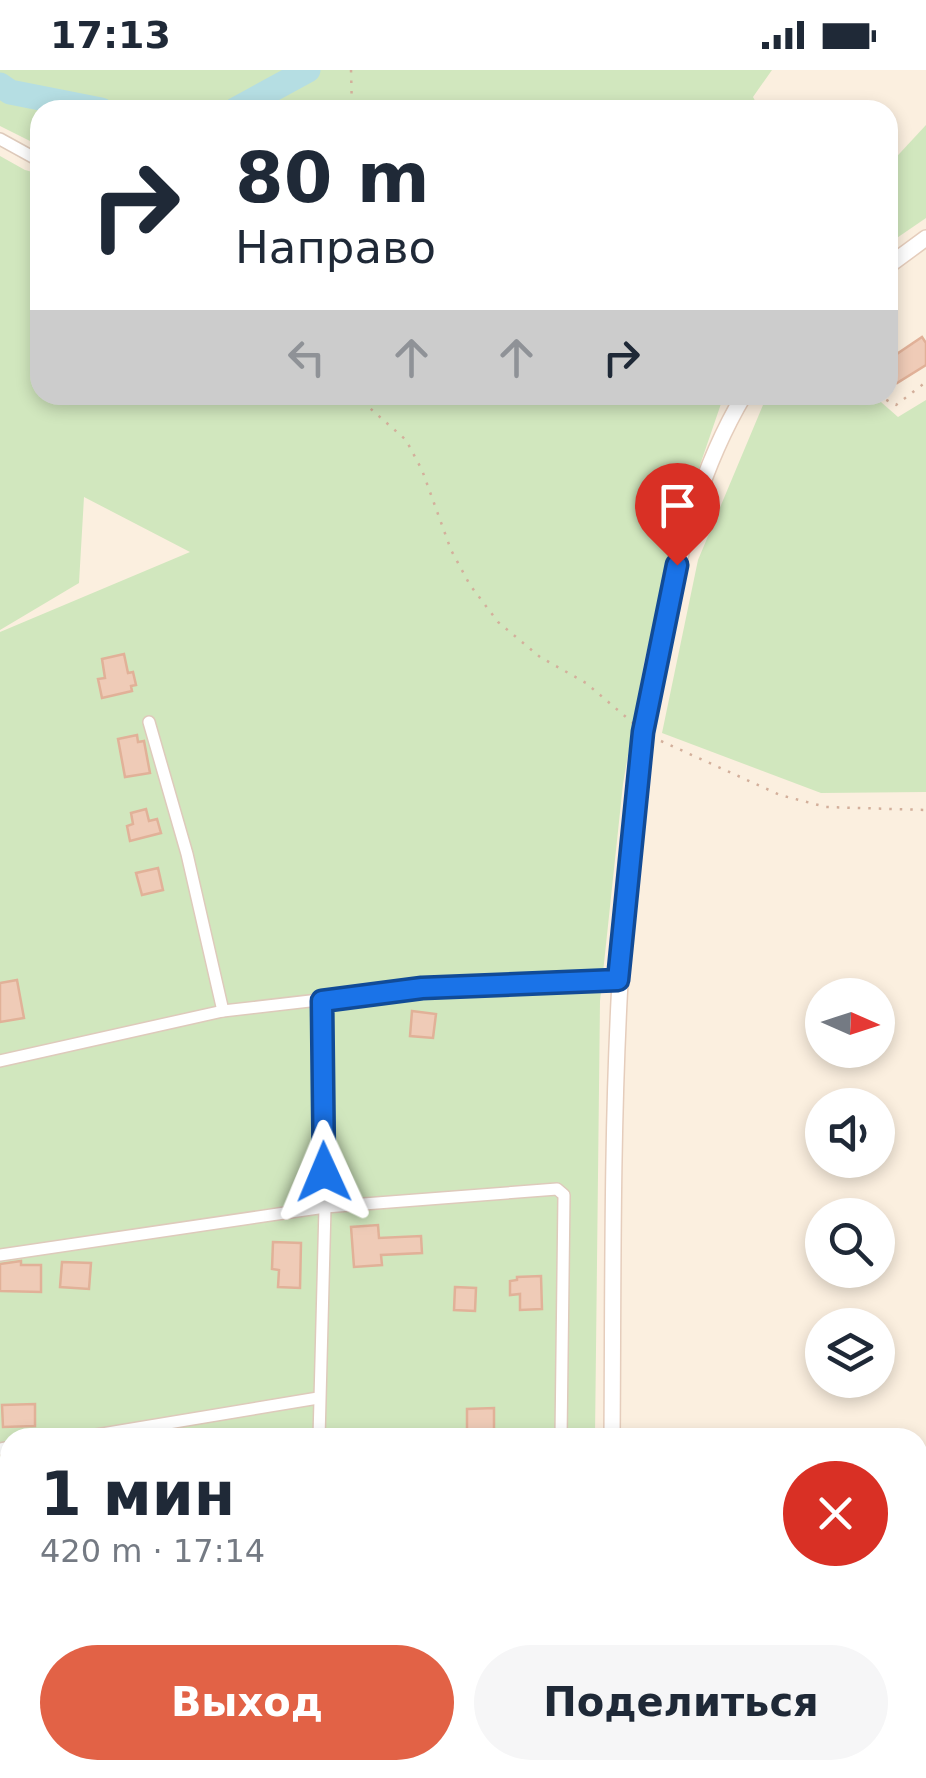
<!DOCTYPE html>
<html lang="ru">
<head>
<meta charset="utf-8">
<style>
  body { margin:0; font-family:"DejaVu Sans",sans-serif; background:#f6f6f7; color:#1f2937; height:100vh; display:flex; flex-direction:column; font-size:38px; white-space:nowrap }
  * { box-sizing:border-box; margin:0 }
  p { font-size:32px; color:#747a83 }
  .icon { flex:none; width:55px; height:55px; fill:none; stroke:currentColor; stroke-width:2; stroke-linecap:round; stroke-linejoin:round }
  .map { position:relative; flex:1; overflow:hidden }
  .details { position:absolute; left:0px; top:1358px; width:928px; height:352px; display:flex; flex-direction:column; background:#fff; border-radius:30px 30px 0 0; box-shadow:0 5px 15px #0003 }
  .details>* { flex:none }
  .guide { position:absolute; left:30px; top:30px; width:868px; height:305px; border-radius:30px; box-shadow:0 5px 15px #0003; background:#fff; color:#1f2937; overflow:hidden }
  .needle { width:65px; rotate:93deg }
  .buttons { position:absolute; left:805px; top:908px; display:grid; gap:20px }
  .buttons a { display:grid; place-items:center; width:90px; height:90px; border-radius:50%; background:#fff; box-shadow:0 5px 15px #0003; font-size:50px }
  .pin { position:absolute; display:grid; place-items:center; width:85px; height:85px; color:#fff; margin:-102px -42px; border-radius:50% 50% 50% 0; rotate:-45deg; box-shadow:0 0 10px #0007 }
  .pin .icon { rotate:45deg }
  .me { position:absolute; width:110px; margin:-55px; rotate:359deg; stroke-linejoin:round; filter:drop-shadow(0 0 8px #0008) }
  .turn { display:flex; align-items:center; gap:35px; height:210px; padding:0 40px; font-size:45px }
  .turn .icon { width:130px; height:130px; stroke-width:2.5 }
  .turn b { display:block; font-size:70px; line-height:85px }
  .lanes { display:flex; align-items:center; height:95px; padding:0 40px; background:#0003; justify-content:center; gap:50px; direction:ltr }
  .lanes .off { opacity:.35 }
  .round { display:grid; place-items:center; flex:none; width:105px; height:105px; border-radius:52px; background:#f6f6f7 }
  .headline { display:flex; align-items:center; justify-content:space-between; height:170px; padding:0 40px }
  h1 { font-size:60px; font-weight:700; line-height:75px }
  .cta { display:flex; gap:20px; margin-top:auto; padding:20px 40px }
  .cta a { flex:1; height:115px; border-radius:60px; background:#e26246; color:#fff; font-size:40px; font-weight:700; line-height:115px; text-align:center }
  .cta a+a { background:#f6f6f7; color:#1f2937 }
  .status { display:flex; justify-content:space-between; align-items:center; height:70px; padding:0 50px; background:#fff; direction:ltr }
  .status svg { height:28px; fill:currentColor }
  .map>svg:first-child { display:block }
  .green { fill:#d1e7be }
  .lines { fill:none; stroke-linecap:round; stroke-linejoin:round }
  .river { stroke:#b5dee3; stroke-width:25 }
  .building { fill:#efcbb7; stroke:#e1b198; stroke-width:2.5 }
  .street-casing { stroke:#decabb; stroke-width:14 }
  .secondary-casing { stroke:#e5cdbc; stroke-width:18 }
  .path { stroke:#d3af9b; stroke-width:2.5; stroke-dasharray:2.5 8; stroke-linecap:butt }
  .street { stroke:#fff; stroke-width:11 }
  .secondary { stroke:#fff; stroke-width:15 }
  .route-casing { stroke:#114b97; stroke-width:25 }
  .route { stroke:#1a73e8; stroke-width:18 }
</style>
</head>
<body>
<div class="status"><b>17:13</b><svg viewBox="0 0 49 12"><path d="M0 12V9h3v3zM5 12V6h3v6zM10 12V3h3v9zM15 12V0h3v12zM26 1h20v11H26zM47 4h2v5h-2z"/></svg></div>
<div class="map">
<svg width="926" height="1708" viewBox="0 0 926 1708">
  <rect width="100%" height="100%" fill="#fbefdf"/>
  <g class="green">
    <path d="M0,0H772L753,27L760,40H40V76L0,56Z"/>
    <path d="M926,55V148L888,174V96Z"/>
    <path d="M0,86L25,100L40,104V325H724L673,474L644,593L623,714L600,931L595,1367L10,1368V1700H591L590,1708H0V562L190,482L84,427L79,513L0,560Z"/>
    <path d="M774,325H873L898,347L926,330V722L821,723L662,663L698,490L763,335Z"/>
  </g>
  <g class="lines">
    <g class="river">
      <path d="M0,15L10,22L101,40"/>
      <path d="M235,40L308,0"/>
    </g>
  </g>
  <g class="building">
    <path d="M922,267L926,273V295L897,313L888,301V290Z"/>
    <path d="M124,584L128,603L133,602L136,615L131,616L132,621L102,628L98,609L105,608L102,589Z"/>
    <path d="M137,665L138,672L144,671L150,703L125,707L118,669Z"/>
    <path d="M146,739L149,751L157,749L161,763L130,771L127,756L133,754L131,743Z"/>
    <path d="M158,798L163,820L142,825L136,803Z"/>
    <path d="M17,910L24,948L0,952V913Z"/>
    <path d="M412,941L436,944L433,968L410,966Z"/>
    <path d="M378,1155L379,1168L421,1166L422,1183L381,1185L382,1195L354,1197L351,1157Z"/>
    <path d="M273,1172L301,1173L300,1218L278,1217L279,1200L272,1199Z"/>
    <path d="M21,1191V1195H41V1222L0,1221V1194Z"/>
    <path d="M62,1192L91,1193L89,1219L60,1217Z"/>
    <path d="M541,1206L542,1239L520,1240V1224L510,1225V1211L517,1210V1207Z"/>
    <path d="M455,1217L476,1218L475,1241L454,1240Z"/>
    <path d="M35,1334V1356L3,1357L2,1335Z"/>
    <path d="M494,1338V1365H467V1339Z"/>
  </g>
  <g class="lines">
    <defs>
      <g id="street">
        <path d="M0,69L40,91"/>
        <path d="M149,652L187,784L223,941"/>
        <path d="M0,991L223,941L422,918L618,910"/>
        <path d="M0,1185L325,1137L557,1119L564,1125L561,1368"/>
        <path d="M78,1368L318,1328"/>
        <path d="M319,1368L325,1137L321,931"/>
        <path d="M0,1379L10,1377"/>
        <path d="M0,1580L10,1578"/>
        <path d="M559,1700V1708"/>
        <path d="M319,1708V1700"/>
      </g>
      <g id="secondary">
        <path d="M888,196L926,168"/>
        <path d="M612,1368C614,1105 608,841 659,583C676,494 697,404 744,325"/>
        <path d="M610,1708V1700"/>
      </g>
    </defs>
    <use href="#street" class="street-casing"/>
    <use href="#secondary" class="secondary-casing"/>
    <g class="path">
      <path d="M351,0L352,40"/>
      <path d="M355,325L406,370L422,400L451,480L470,515L498,552L540,587L586,613L633,653"/>
      <path d="M877,325L896,335L926,312"/>
      <path d="M661,671L780,725L826,737L926,740"/>
    </g>
    <use href="#street" class="street"/>
    <use href="#secondary" class="secondary"/>
  </g>
  <g class="lines">
    <defs>
      <path id="route" d="M324,1102L322,931L422,918L618,910L643,662L677,495"/>
    </defs>
    <use href="#route" class="route-casing"/>
    <use href="#route" class="route"/>
  </g>
</svg>
<div class="buttons">
<a><svg class="needle" viewBox="-14 -14 28 28"><path d="M0-13l5 13h-10z" fill="#e53935"/><path d="M0 13l5-13h-10z" fill="#747a83"/></svg></a>
<a><svg class="icon" aria-label="sound" viewBox="0 0 24 24"><path d="M4 9h4l5-4v14l-5-4H4zM17 9q2 3 0 6"/></svg></a>
<a><svg class="icon" aria-label="search" viewBox="0 0 24 24"><circle cx="10" cy="10" r="6"/><path d="M15 15l6 6"/></svg></a>
<a><svg class="icon" aria-label="layers" viewBox="0 0 24 24"><path d="M12 4l9 5-9 5-9-5zM3 14l9 5 9-5"/></svg></a>
</div>
<div class="pin" style="left:677px;top:495px;background:#d93025"><svg class="icon" aria-label="arrive" viewBox="0 0 24 24"><path d="M6 21V4h12l-3 4 3 4H6"/></svg></div>
<svg class="me" style="left:324px;top:1102px" viewBox="-20 -20 40 40"><path d="M0-17L14 15 0 8-14 15z" fill="#1a73e8" stroke="#fff" stroke-width="4"/></svg>
<div class="guide">
<div class="turn"><svg class="icon" aria-label="right" viewBox="0 0 24 24"><path d="M7 20v-9h11M14 6l5 5-5 5"/></svg><div><b>80 m</b>Направо</div></div>
<div class="lanes"><svg class="icon off" aria-label="left" viewBox="0 0 24 24"><path d="M17 20v-9H6M10 6l-5 5 5 5"/></svg><svg class="icon off" aria-label="ahead" viewBox="0 0 24 24"><path d="M12 20V5M6 11l6-6 6 6"/></svg><svg class="icon off" aria-label="ahead" viewBox="0 0 24 24"><path d="M12 20V5M6 11l6-6 6 6"/></svg><svg class="icon" aria-label="right" viewBox="0 0 24 24"><path d="M7 20v-9h11M14 6l5 5-5 5"/></svg></div>
</div>
<section class="details">
<div class="headline"><div><h1>1 мин</h1><p>420 m · 17:14</p></div><a class="round" style="background:#d93025;color:#fff"><svg class="icon" aria-label="close" viewBox="0 0 24 24"><path d="M6 6l12 12M18 6L6 18"/></svg></a></div>
<div class="cta"><a>Выход</a><a>Поделиться</a></div>
</section>
</div>
</body>
</html>
